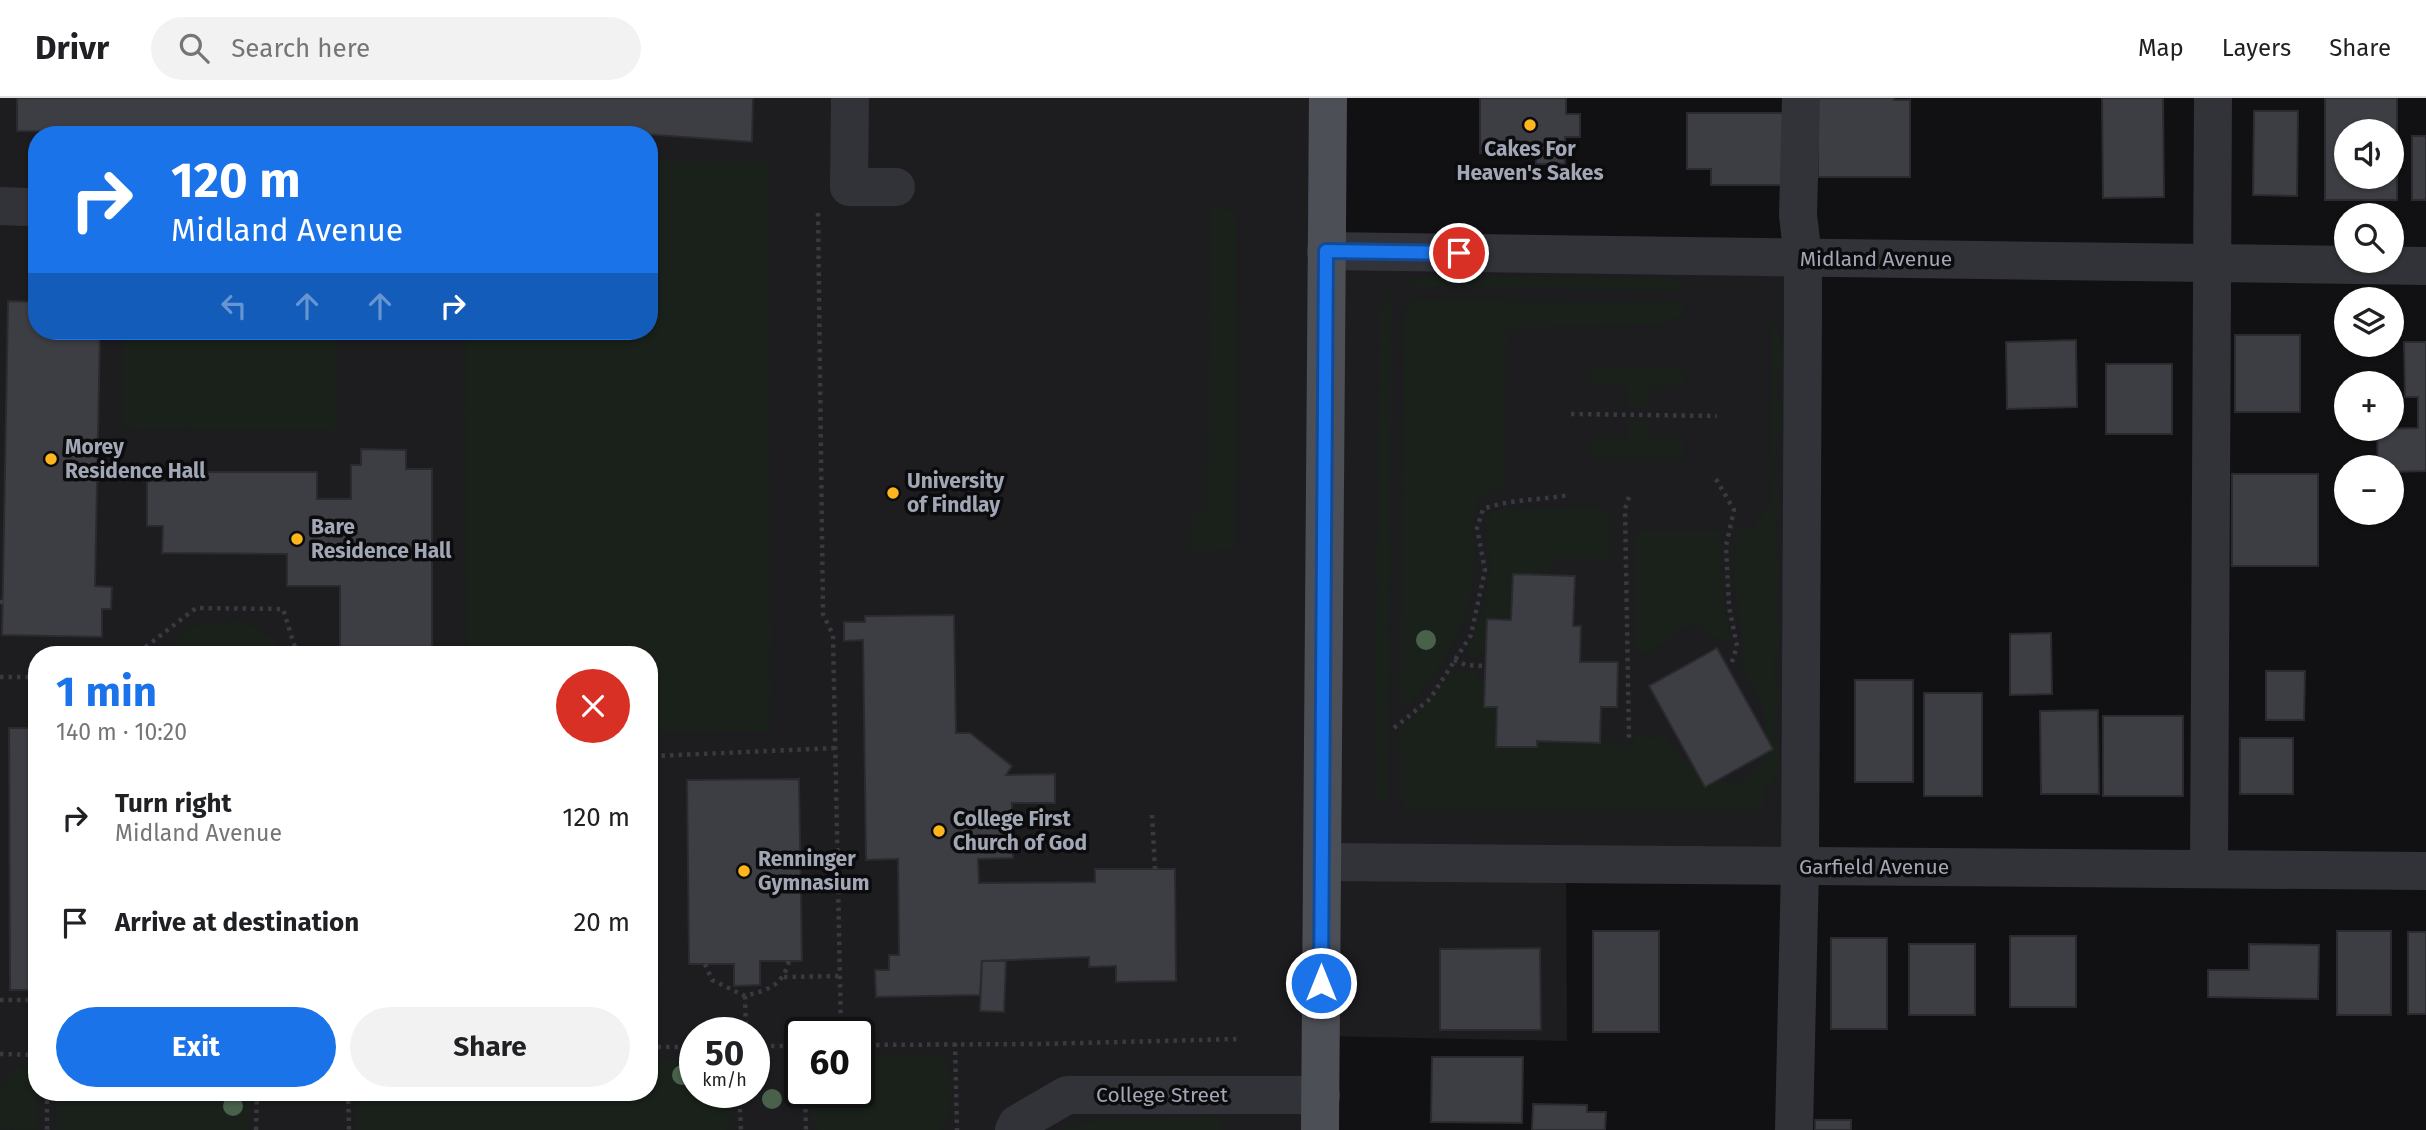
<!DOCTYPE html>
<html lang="en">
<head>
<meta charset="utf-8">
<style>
  body { margin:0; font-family:"Fira Sans",sans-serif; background:#f2f2f2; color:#202124; height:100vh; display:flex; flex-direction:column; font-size:26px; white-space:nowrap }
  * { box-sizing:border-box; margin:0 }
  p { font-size:23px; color:#757577 }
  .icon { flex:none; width:38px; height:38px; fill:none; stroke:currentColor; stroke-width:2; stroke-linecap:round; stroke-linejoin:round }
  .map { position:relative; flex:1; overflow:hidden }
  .drawer { position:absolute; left:28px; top:548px; width:630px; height:455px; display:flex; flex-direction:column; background:#fff; border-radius:28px; box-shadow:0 2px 5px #0004 }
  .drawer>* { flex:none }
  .banner { position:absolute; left:28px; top:28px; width:630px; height:214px; border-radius:28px; box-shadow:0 2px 5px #0004; background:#1a73e8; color:#fff; overflow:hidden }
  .tools { position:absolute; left:2334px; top:21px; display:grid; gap:14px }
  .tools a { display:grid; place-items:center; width:70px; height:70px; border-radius:50%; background:#fff; box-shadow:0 2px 5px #0004; font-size:35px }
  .speed { position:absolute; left:679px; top:919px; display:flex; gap:14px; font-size:35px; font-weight:700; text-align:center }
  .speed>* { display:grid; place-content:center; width:91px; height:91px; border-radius:50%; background:#fff; box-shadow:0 2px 5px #0004; line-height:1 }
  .speed small { font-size:18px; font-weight:400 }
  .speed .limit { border:4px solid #111; border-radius:10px; background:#fff; color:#111 }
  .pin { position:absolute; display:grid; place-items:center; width:60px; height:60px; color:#fff; margin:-30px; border:4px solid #fff; border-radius:50%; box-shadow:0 2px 7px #0007 }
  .me { position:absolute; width:77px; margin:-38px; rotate:0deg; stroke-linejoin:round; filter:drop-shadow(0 0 5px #0008) }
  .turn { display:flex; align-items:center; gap:24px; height:147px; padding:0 28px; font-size:32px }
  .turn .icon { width:91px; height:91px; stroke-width:2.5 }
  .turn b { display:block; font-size:49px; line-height:60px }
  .lanes { display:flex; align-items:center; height:66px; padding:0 28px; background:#0003; justify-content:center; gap:35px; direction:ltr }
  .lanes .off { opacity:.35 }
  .round { display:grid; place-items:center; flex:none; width:74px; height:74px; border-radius:37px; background:#f2f2f2 }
  .overview { display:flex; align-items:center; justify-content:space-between; height:119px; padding:0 28px }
  h1 { font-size:42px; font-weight:700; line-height:52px; color:#1a73e8 }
  .cta { display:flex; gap:14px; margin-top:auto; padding:14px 28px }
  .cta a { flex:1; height:80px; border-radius:42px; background:#1a73e8; color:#fff; font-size:28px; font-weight:700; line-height:80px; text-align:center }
  .cta a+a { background:#f2f2f2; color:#202124 }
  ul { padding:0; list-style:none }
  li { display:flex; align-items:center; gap:21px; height:105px; padding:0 28px }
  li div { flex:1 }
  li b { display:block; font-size:26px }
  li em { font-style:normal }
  header { display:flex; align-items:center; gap:42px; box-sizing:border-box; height:98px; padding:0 35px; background:#fff; border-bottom:2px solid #e0e0e0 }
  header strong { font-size:33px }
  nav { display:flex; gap:38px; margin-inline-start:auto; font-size:24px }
  .search { width:490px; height:63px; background:#f2f2f2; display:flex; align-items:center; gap:18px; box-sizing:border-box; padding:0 24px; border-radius:38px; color:#757577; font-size:26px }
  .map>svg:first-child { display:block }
  .built { fill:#1d1d20; fill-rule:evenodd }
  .green { fill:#19211a }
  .building { fill:#3d3e43; stroke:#2b2b2f; stroke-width:2; fill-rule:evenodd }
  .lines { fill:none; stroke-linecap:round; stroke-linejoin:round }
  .path { stroke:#383a3f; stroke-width:4.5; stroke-dasharray:3.5 5; stroke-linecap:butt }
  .minor { stroke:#323338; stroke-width:38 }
  .major { stroke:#4d4f57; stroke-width:38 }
  .tree { fill:#49614b }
  .route-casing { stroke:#114b97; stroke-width:18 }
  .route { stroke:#1a73e8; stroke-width:12 }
  .poi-dot { fill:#ffb61d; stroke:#0c0c0e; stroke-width:2.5 }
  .labels { text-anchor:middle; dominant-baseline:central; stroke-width:7; stroke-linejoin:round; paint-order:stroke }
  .poi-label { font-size:21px; font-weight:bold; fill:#a1a7b5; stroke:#0c0c0e; text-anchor:start }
  .street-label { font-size:21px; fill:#a1a7b5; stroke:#0c0c0e }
</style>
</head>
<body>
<header>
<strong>Drivr</strong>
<div class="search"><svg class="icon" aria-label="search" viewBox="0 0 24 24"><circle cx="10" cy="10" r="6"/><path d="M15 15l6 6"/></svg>Search here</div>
<nav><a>Map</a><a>Layers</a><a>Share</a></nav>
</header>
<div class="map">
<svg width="2426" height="1032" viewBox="0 0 2426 1032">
  <rect width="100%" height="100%" fill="#111113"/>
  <path class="built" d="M0,0H1327L1326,152L1787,160L1785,769L1566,767L1567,943L1322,938L1320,1032H0ZM37,37H649V233H37ZM37,556H649V994H37ZM695,934H754V994H695ZM800,934H859V994H800Z"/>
  <g class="green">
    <path d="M649,64H768L771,634L649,635V556H466L465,233H649Z"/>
    <path d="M1210,104L1236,117L1235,452L1189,453L1193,414L1208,415Z"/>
    <path d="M1434,178L1671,180L1682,184L1687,192L1410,188L1406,183Z"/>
    <path d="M1392,193L1388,700L1379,703L1375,690L1379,215Z"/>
    <path d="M1411,202L1686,205L1682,216L1668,225L1507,230L1503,392L1491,393L1478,400C1470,423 1476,441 1474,464C1470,528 1449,563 1407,609L1401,608L1400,602L1405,211Z"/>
    <path d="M1772,222L1783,243V272L1778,273L1777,303H1783L1781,334H1777L1775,384L1779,385V424L1775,425V461L1779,462V492H1775V522L1780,523V552H1775L1774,583L1780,584L1779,613L1775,614V643L1779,644L1780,676L1762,692V712L1407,711L1401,702L1400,630L1432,602L1450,576L1474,573L1478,579L1485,582L1484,608L1497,609L1496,649H1536L1537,643L1633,646L1635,638L1652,640L1666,637C1686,671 1696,679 1736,685L1748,678L1762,664L1767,633L1761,604L1738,565L1745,557L1734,483L1737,432L1752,430L1771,407Z"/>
    <path d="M123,233H336V332L122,331Z"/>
    <path d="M1593,269H1677L1685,274L1686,283L1678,288L1648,289V309L1628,310V287H1596L1589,282Z"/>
    <path d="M1629,323H1648V342H1680L1685,345L1686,353L1681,360L1597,361L1591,355V344L1597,341H1629Z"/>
    <path d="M1505,410L1599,411L1610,421L1609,460H1552L1549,477L1486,555L1472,561L1466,554C1476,536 1491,489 1490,468C1490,450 1482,431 1491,414Z"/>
    <path d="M1635,433H1722C1719,471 1723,506 1731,543L1712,539L1700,524L1691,526L1651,554L1635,555Z"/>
    <path d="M241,522L276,543L282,556H156L190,529Z"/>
    <path d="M859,956L941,957C956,975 954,1014 940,1032H819L813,1024L814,994H859Z"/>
    <path d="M695,961V994H731L732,1015L727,1032H358L355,1026L356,994H649V962Z"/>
    <path d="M15,966L30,972L37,982L39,1032L0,1031V991L7,983Z"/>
    <path d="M56,994H250V1029L249,1032H56Z"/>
    <path d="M1222,1018V1032H1058C1103,1017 1174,1020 1222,1018Z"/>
  </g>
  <g class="building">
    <path d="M17,0H753L752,44L629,35L17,33Z"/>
    <path d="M1480,0H1566V16H1580V39H1565V66H1536V55H1480Z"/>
    <path d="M1818,0H1894V2H1910V79H1818Z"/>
    <path d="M2102,0H2163L2164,99L2103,100Z"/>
    <path d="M2325,0H2397V102H2325ZM2347,33H2392V79H2347Z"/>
    <path d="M2254,13H2298L2297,98L2253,97Z"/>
    <path d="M1687,15H1784V87H1711V71H1687Z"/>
    <rect x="2412" y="38" width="14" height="64"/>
    <path d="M8,203L37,204V233H100L95,488L112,489L111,511H102V539L2,537Z"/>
    <rect x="2235" y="237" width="65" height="77"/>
    <path d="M2076,242L2077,309L2007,311L2006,244Z"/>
    <path d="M2404,244H2426V373L2392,374V369H2378L2377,331L2418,330V299H2405Z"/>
    <rect x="2106" y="266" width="66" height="70"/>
    <path d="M361,351L406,352V371H432V556H340V488H287V456L162,455L163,428H147V383H169V374H317V401H351V367H361Z"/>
    <rect x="2232" y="376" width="86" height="92"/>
    <path d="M1513,476L1575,478L1573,528H1581L1580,564H1618L1617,609H1601L1600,645L1537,643V649H1496L1497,609H1484L1487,521L1511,522Z"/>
    <path d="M954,517L956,635H970L1012,668L1006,677L1055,676V705H1012L1013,760L978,761L979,785L1095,784V771H1175L1176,883L1116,884V868L1089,869V859L982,863L980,897L876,899L875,872H889V857H899L898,761L866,762L863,542L844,543V524H865V518Z"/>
    <path d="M2051,535L2052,596L2010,597V536Z"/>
    <path d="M1717,550L1773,651L1705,689L1649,588Z"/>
    <path d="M2266,573H2305L2304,622H2266Z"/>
    <rect x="1855" y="582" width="58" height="102"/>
    <rect x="1924" y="595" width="58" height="103"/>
    <path d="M2098,612L2099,696H2041L2040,613Z"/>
    <rect x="2103" y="618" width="80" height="80"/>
    <path d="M9,630H37V892H10Z"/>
    <rect x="2240" y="640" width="53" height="56"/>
    <path d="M799,681L802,863H760V887L734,888V866H689L687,682Z"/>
    <path d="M649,754L652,806H649Z"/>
    <rect x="1593" y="833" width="66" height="101"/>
    <rect x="2337" y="833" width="54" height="84"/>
    <rect x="2408" y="834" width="18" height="82"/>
    <rect x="2010" y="838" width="66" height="71"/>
    <rect x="1831" y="840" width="56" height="91"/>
    <rect x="1909" y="846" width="66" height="71"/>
    <path d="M2249,846L2319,847L2318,901L2208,899V872H2249Z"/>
    <path d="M1540,850L1541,932H1440V851Z"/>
    <path d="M982,863H1006L1004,914L980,913Z"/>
    <path d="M1432,959H1523L1522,1025L1431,1024Z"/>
    <path d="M1533,1006L1587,1007V1014H1606L1605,1032H1532Z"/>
    <rect x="1815" y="1022" width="36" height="10"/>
  </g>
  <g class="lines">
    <g class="path">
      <path d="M818,115L823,516L833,537L841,934"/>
      <path d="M1571,316L1717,318"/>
      <path d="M1716,381L1734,412L1726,448L1729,509L1737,548L1731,567"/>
      <path d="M1629,399L1625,411L1629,642"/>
      <path d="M0,504H3"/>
      <path d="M130,556L143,551L196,510L283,511L297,556"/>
      <path d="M1454,562L1466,567L1485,568"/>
      <path d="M0,579H37"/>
      <path d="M1394,630L1430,601L1471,537L1485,472L1477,430L1483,411C1510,401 1541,402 1569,397"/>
      <path d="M1152,717L1155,771"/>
      <path d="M705,866L712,882L745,898C770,891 782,888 789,863"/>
      <path d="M784,879L840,878"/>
      <path d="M745,898L746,934"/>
      <path d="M0,902H37"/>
      <path d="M955,945L957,1032"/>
      <path d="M859,947L1040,946L1238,941"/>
      <path d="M754,948H800"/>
      <path d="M649,949H695"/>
      <path d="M656,949L655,658L836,650"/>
      <path d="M0,956L37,957"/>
      <path d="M47,994V1032"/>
      <path d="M348,994L349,1032"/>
      <path d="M739,994L741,1032"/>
      <path d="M805,994L806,1032"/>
      <path d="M256,1032L257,994"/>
    </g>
    <g class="minor">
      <path d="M850,0L849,89H896"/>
      <path d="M0,108L25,109"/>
      <path d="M1326,153C1693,160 2059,161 2426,168"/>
      <path d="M1322,764L2426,773"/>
      <path d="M2209,771L2213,0"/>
      <path d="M1014,1032L1017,1026L1067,997H1321"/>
      <path d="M1794,1032L1800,769L1803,209V160L1798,117L1801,0"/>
    </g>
    <path class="major" d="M1320,1032L1328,0"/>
  </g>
  <g class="tree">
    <circle cx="1426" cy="542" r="10"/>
    <circle cx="682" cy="977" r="10"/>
    <circle cx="772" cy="1001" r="10"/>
    <circle cx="233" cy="1008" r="10"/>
  </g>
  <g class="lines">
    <defs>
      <path id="route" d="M1321,885L1326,153L1459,155"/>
    </defs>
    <use href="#route" class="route-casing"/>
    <use href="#route" class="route"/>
  </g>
  <g class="poi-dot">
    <circle cx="1530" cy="27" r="7"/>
    <circle cx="51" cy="361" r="7"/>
    <circle cx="893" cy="395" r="7"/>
    <circle cx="297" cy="441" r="7"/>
    <circle cx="939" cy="733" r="7"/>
    <circle cx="744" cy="773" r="7"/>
  </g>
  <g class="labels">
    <g class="poi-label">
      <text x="1530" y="51" text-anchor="middle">Cakes For<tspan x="1530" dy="24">Heaven's Sakes</tspan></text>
      <text x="65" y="349">Morey<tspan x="65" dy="24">Residence Hall</tspan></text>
      <text x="907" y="383">University<tspan x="907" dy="24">of Findlay</tspan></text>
      <text x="311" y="429">Bare<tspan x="311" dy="24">Residence Hall</tspan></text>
      <text x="953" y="721">College First<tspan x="953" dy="24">Church of God</tspan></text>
      <text x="758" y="761">Renninger<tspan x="758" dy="24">Gymnasium</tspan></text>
    </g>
    <g class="street-label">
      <text x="1876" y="161">Midland Avenue</text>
      <text x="1874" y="769">Garfield Avenue</text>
      <text x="1162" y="997">College Street</text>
    </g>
  </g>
</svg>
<div class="tools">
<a><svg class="icon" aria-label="sound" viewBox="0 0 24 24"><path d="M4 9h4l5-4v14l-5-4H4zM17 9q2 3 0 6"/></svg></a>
<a><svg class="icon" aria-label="search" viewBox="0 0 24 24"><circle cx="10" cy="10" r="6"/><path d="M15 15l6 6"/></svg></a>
<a><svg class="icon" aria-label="layers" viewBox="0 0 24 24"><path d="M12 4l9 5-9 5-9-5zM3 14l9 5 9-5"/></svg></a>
<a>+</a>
<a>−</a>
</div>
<div class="speed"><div>50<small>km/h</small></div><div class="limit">60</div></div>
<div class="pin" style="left:1459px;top:155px;background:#d93025"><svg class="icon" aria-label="arrive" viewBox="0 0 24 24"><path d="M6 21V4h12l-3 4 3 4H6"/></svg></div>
<svg class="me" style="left:1321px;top:885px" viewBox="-20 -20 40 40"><circle r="17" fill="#1a73e8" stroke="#fff" stroke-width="3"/><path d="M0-11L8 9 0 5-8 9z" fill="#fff"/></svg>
<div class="banner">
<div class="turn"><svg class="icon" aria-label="right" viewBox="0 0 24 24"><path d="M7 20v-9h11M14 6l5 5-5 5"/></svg><div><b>120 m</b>Midland Avenue</div></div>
<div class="lanes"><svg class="icon off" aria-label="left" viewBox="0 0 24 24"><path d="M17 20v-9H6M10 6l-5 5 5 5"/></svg><svg class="icon off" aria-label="ahead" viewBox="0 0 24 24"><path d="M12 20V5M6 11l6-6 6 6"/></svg><svg class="icon off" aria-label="ahead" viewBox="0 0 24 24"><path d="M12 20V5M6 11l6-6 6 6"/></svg><svg class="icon" aria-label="right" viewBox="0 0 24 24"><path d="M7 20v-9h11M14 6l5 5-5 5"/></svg></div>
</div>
<section class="drawer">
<div class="overview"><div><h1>1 min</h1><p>140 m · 10:20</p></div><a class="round" style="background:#d93025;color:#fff"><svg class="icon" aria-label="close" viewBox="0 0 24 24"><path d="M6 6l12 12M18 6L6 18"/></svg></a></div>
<ul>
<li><svg class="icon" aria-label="right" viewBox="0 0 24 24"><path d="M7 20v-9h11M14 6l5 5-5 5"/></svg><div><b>Turn right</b><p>Midland Avenue</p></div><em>120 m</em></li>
<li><svg class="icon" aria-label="arrive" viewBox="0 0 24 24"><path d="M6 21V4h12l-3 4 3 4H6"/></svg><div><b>Arrive at destination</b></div><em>20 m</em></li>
</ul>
<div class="cta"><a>Exit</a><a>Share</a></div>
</section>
</div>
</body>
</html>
